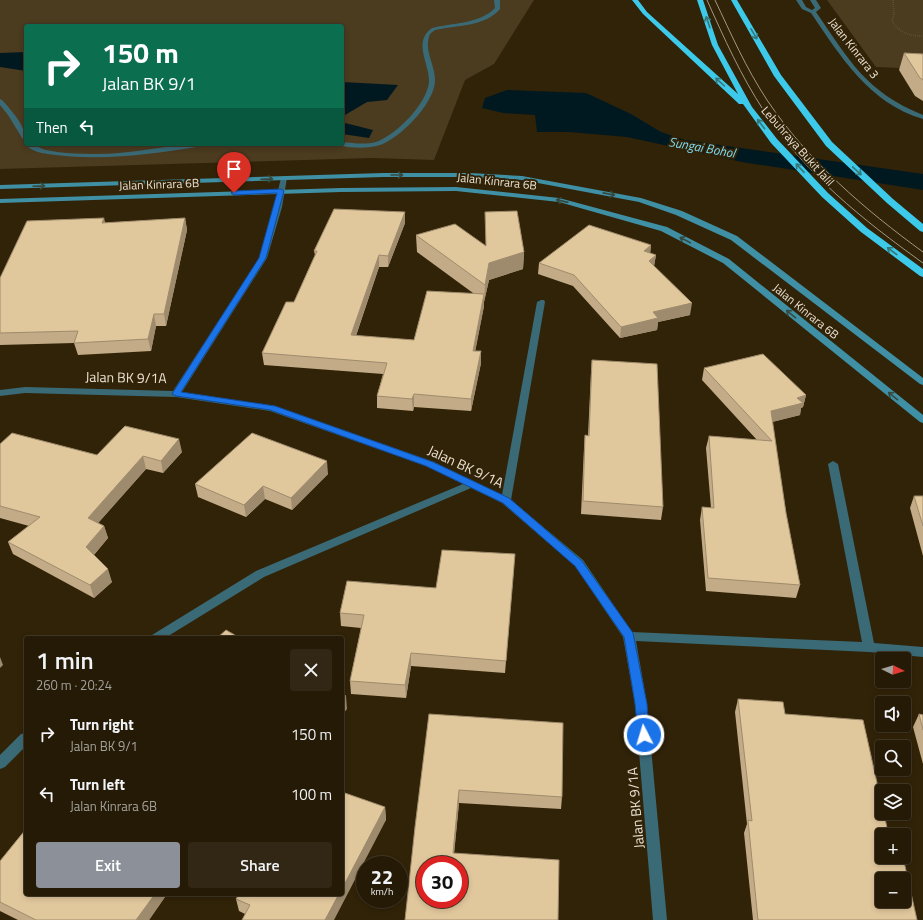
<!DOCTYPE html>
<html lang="en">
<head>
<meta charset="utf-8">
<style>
  body { margin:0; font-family:"Titillium Web",sans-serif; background:#312714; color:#f1f3f6; height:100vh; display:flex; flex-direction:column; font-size:15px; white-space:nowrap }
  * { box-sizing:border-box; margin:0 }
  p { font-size:13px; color:#a3a19b }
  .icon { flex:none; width:22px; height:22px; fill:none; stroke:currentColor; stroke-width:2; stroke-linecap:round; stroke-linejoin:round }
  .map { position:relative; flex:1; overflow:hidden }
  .panel { position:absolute; left:24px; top:636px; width:320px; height:260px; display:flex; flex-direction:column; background:#251a06; border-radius:4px; box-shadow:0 2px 6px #0003,0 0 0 1px #423828 }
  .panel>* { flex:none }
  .guide { position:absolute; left:24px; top:24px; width:320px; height:122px; border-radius:4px; box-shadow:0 2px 6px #0003,0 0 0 1px #423828; background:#0b6e4f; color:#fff; overflow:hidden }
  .needle { width:26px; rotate:95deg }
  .fabs { position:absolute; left:875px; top:652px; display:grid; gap:8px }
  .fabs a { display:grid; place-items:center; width:36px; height:36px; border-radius:4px; background:#251a06; box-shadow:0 2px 6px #0003,0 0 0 1px #423828; font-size:20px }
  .speed { position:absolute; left:356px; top:856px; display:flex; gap:8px; font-size:20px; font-weight:700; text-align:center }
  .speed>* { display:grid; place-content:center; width:52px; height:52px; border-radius:50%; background:#251a06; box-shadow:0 2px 6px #0003,0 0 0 1px #423828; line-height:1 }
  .speed small { font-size:10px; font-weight:400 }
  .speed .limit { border:6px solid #d22; background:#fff; color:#111 }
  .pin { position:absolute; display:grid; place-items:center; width:34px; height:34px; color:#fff; margin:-41px -17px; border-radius:50% 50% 50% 0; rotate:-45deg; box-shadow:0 0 4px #0007 }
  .pin .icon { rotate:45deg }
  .me { position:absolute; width:44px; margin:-22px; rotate:355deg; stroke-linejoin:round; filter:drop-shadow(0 0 3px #0008) }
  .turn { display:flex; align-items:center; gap:14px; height:84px; padding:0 12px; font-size:18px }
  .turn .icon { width:52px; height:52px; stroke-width:2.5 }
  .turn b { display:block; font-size:28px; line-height:34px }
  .then { display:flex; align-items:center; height:38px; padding:0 12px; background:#0003; gap:8px; font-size:15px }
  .round { display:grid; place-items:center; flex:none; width:42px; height:42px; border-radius:4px; background:#312714 }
  .summary { display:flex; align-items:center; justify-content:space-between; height:68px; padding:0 12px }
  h1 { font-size:24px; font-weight:600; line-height:30px }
  .primary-button { display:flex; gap:8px; margin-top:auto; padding:8px 12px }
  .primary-button a { flex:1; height:46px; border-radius:4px; background:#8c9099; color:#fff; font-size:16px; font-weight:600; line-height:46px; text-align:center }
  .primary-button a+a { background:#312714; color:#f1f3f6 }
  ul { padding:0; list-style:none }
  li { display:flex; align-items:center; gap:12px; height:60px; padding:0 12px }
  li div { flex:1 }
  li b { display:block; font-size:15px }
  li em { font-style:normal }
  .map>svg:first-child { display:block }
  .green { fill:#4b3b1f; fill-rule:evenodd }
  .water { fill:#001920 }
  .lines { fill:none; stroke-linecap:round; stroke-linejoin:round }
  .path { stroke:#70644d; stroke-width:1.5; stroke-dasharray:0.5 1.5; stroke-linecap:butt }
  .lane { fill:#3a6a76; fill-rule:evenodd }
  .street { fill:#3a6a76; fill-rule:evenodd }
  .secondary { fill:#3f90a5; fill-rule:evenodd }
  .highway { fill:#3dc9e9; fill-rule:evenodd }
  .tram { stroke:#a29783; stroke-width:1 }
  .wall { fill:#c2ab86 }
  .shaded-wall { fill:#9e8b6d }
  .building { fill:#e1c79c; stroke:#9e8b6d; fill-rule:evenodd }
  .oneway { stroke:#377678 }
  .oneway2 { stroke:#36493f }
  .route { fill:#1a73e8; stroke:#114b97 }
  .labels { text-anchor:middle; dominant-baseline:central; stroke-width:4; stroke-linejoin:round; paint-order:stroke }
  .far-street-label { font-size:12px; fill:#ebe1d2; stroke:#312308 }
  .far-water-label { font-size:13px; font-style:italic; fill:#7edaf2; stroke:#312308 }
  .street-label { font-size:14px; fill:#ebe1d2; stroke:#312308 }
</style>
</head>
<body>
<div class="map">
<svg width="923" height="920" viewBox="0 0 923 920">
  <rect width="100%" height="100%" fill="#312308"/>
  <g class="green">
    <path d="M0,0H534L494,64L465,80L434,160L372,158L0,169ZM26,26H342V144H26Z"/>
    <path d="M827,0H923V69L876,67Z"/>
  </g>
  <g class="water">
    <path d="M26,52V71L0,67V53Z"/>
    <path d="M342,82L398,85L387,100L367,102L345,115L342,119Z"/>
    <path d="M507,90L586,93L631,114L661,132L685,140L923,174V190L742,162L627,137L569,132H537L535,115L503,113L482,108L485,98Z"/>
    <path d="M342,120L345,123L373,130L369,138L342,134Z"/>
  </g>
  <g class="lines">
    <path class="path" d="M893,0L894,14L892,21C899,33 910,36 923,36"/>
    <g class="lane">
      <path d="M494,0H500V9C485,27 456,25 435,30L430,34C423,51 436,65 435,82C433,105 400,138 380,145C367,149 350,148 337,145L336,144H342V142C353,143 365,145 376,142C396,135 427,104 429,82C430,64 412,42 432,28C451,23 480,24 495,8Z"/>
      <path d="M0,99L2,100C12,111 26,126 26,142L24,141L8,115L0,105Z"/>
      <path d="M26,144C34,144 39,148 46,150C61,153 77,154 92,154C130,155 167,144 205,144L202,146C153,154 105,161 56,155C46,154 30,152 26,144Z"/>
    </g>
    <g class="street">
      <path d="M796,0H802L806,7L812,10L815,8L810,0H816L821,8L816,12C849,60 866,92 923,115V119C869,103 841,57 811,13L802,9Z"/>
      <path d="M284,176L287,178L282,207L267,258L182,392L275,406L434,462L502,495L537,302L541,300H544L545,302L511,500L583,560L632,632L862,642L828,464L833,461L838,464L874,643L923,647V657L869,652L636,641L647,704L667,920H653L635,704L623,637L575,566L502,503L471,488L264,577L165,638H150L152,635L256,571L463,484L426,466L270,411L176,397L25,393L0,396V390L25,387L173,391L259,258L274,207L281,178Z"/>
      <path d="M26,733V746L5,767L0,769V755L21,734Z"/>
    </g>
    <g class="secondary">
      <path d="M383,173H470L522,176L641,198L682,211L737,236L923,378V385L920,384L731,240L676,215L639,202L522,180L470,177H383L0,189V185Z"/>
      <path d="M456,187L559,198L667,227L729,259L923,415V423L920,422L723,263L661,231L559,202L456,191L341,192L0,203V199L341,188Z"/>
    </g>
    <g class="highway">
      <path d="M632,0H638L647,12L738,94L712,45L697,0H703L718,45L752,107L777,139L828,193L867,228L923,269V277L920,276L861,232L822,197L771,143L743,104H739L643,14Z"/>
      <path d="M731,0H737L781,75L832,142L893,199L923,224V232L920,231L887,203L826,146L774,76Z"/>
    </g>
    <g class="tram">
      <path d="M707,0C724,38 741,76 764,111C804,173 863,220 923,263"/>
      <path d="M715,0C731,34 746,68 767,100C808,161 864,209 923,252"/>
    </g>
  </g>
  <g class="wall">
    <path d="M904,53L923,54V101L915,96L899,70Z"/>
    <path d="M185,218L187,230L166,326H156L151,351L78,355L74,343L0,345V278L105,223Z"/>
    <path d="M405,223L388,267H379L356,336L414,340L473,293L417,252L416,235L524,252L523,269L489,280L484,302V306L475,351H481V363L471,411L414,407L413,411L377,408V396L383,374L264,365L262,353L294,302L315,255L314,251Z"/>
    <path d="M651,245L650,253L656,255L654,266L690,315L658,322L657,330L620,338L573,286L538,274L539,263Z"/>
    <path d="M592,360L663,507L661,520L581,514L584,448L585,435L588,436L591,372Z"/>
    <path d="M704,368L806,395L803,407L801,408L800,415L772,422L786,513L800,585L796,598L706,591L700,520L702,507L711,508L706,448L709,436L757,440L702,380Z"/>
    <path d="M0,444L97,455L182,452L163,473L146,469L98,523L104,526L108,538L94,555L112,582L94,598L13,554L8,542L29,526L0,518Z"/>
    <path d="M328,474L292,510L265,499L246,517L198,497L195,484Z"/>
    <path d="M914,496H923V556L910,508Z"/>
    <path d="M514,567L505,673L411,666L406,698L351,694L350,681L361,628L341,626L340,613Z"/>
    <path d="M738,699L785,714L888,833L917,920H753L744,833L747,824L735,712Z"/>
    <path d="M429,714L562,797L561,809L459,803L454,853L405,920Z"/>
    <path d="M919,714L923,715V764L913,727Z"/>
    <path d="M385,807L386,820L245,914L239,911L236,899Z"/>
    <path d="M0,861L26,894H167L149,920H18L0,911Z"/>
  </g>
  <g class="shaded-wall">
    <path d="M405,212V223L388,267V256Z"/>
    <path d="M104,218L107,229L102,223Z"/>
    <path d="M185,218L187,230L166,326L164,314Z"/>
    <path d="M651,245L650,256L644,251Z"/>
    <path d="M524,252L523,269L489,280L484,302L485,285L489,263Z"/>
    <path d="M379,255V267L352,347L351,335Z"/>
    <path d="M656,255L654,266L647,273L649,261Z"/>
    <path d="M484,294V306L473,363V351Z"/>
    <path d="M692,303L690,315L658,322L657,330L620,338L621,327L653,312Z"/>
    <path d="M154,314L156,326L151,351L148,339Z"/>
    <path d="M481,351V363L471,411V399Z"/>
    <path d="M414,394V407L413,411L412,399Z"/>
    <path d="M806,395L803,407L801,408L800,415L768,423L771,411L797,398Z"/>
    <path d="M179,439L182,452L163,473L161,461Z"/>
    <path d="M143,456L146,469L92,530L88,518Z"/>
    <path d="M327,461L328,474L292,510L291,498Z"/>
    <path d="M263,486L265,499L246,517L244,505Z"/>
    <path d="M104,526L108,538L89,560L86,547Z"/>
    <path d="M108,569L112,582L94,598L90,585Z"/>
    <path d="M411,653V666L406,698L405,685Z"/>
    <path d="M0,657L3,665L0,668Z"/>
    <path d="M346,696L347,709L342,715V700Z"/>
    <path d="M459,790V803L453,865V853Z"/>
    <path d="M385,807L386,820L334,920H325L339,894H342V889Z"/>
    <path d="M155,894H167L149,920H136Z"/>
  </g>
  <g class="building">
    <path d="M904,53L923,54V80L920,78Z"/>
    <path d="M334,209L405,212L388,256L379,255L351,335L414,340L427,291L484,294L473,351H481L471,399L414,394L412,399L377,396L387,363L262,353L286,302H294L317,251H314Z"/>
    <path d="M517,211L524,252L489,263L485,285L416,235L455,224L486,246L485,212Z"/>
    <path d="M104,218L102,223L185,218L164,314H154L148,339L74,343L78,331L0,333V278L27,221Z"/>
    <path d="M589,225L651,245L644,251L656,255L649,261L692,303L653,312L658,318L621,327L574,275L539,263Z"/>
    <path d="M763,354L806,395L797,398L803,403L771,411L786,513L800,585L708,578L702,507L714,508L709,436L772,441L704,368Z"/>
    <path d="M592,360L657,364L663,507L583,501L585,435L589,436Z"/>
    <path d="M125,426L179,439L161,461L143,456L88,518L104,526L86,547L108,569L90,585L8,542L40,517L0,506V444L12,433L97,455Z"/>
    <path d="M252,433L327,461L291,498L263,486L244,505L195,484Z"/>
    <path d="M914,496H923V526Z"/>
    <path d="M442,550L515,554L506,661L411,653L405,685L350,681L364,615L340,613L347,581L436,588Z"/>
    <path d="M226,630L240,638H217Z"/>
    <path d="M342,694L346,696L342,700Z"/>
    <path d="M738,699L783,702L785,714L863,720L882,805V813H884L888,833L898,834L899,835H882V857H903L917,920H758L748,820L752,821ZM882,879H904V901H882Z"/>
    <path d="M429,714L563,723L562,797L459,790L453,853L559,860L558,920H405L415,827ZM425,865H459V899H425Z"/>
    <path d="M919,714L923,715V730Z"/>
    <path d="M342,792L385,807L342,889Z"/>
    <path d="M26,829V894H155L136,920H36L0,902V861Z"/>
    <path d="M239,894H339L325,920H242L250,905L236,899Z"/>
  </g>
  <defs><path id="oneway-shaft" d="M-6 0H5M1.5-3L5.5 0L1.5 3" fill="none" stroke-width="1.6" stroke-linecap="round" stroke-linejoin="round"/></defs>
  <g class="oneway">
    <use href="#oneway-shaft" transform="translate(708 22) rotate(-109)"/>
    <use href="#oneway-shaft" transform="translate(754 34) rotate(60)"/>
    <use href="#oneway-shaft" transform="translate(720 82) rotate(-138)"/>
    <use href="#oneway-shaft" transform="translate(761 124) rotate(-128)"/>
    <use href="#oneway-shaft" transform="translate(800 168) rotate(-133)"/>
    <use href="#oneway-shaft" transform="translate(857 171) rotate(43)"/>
    <use href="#oneway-shaft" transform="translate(892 251) rotate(-143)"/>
  </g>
  <g class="oneway2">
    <use href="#oneway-shaft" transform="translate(397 175)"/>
    <use href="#oneway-shaft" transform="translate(267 179) rotate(-2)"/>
    <use href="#oneway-shaft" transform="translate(39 186) rotate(-2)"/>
    <use href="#oneway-shaft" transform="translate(609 194) rotate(11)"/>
    <use href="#oneway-shaft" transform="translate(562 201) rotate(-167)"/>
    <use href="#oneway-shaft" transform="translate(685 240) rotate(-152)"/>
    <use href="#oneway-shaft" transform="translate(791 314) rotate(-141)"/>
    <use href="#oneway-shaft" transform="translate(893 396) rotate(-141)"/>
  </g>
  <path class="route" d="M281,189L284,191L266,258L181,392L275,406L433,462L509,498L582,561L633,633L647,704L649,735L648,738L644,740L639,738L638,735L635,704L624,637L575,566L503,503L426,466L270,410L176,396L172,394L259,258L277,193L234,195L231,193L234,191Z"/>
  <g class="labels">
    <g class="far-street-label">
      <text transform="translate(854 48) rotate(52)">Jalan Kinrara 3</text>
      <text transform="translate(798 146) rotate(48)">Lebuhraya Bukit Jalil</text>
      <text transform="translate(497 181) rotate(6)">Jalan Kinrara 6B</text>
      <text transform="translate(159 184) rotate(-2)">Jalan Kinrara 6B</text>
      <text transform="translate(806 311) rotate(39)">Jalan Kinrara 6B</text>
    </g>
    <g class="far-water-label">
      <text transform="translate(702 147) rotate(10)">Sungai Bohol</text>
    </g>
    <g class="street-label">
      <text transform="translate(126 377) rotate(1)">Jalan BK 9/1A</text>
      <text transform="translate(466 466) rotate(25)">Jalan BK 9/1A</text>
      <text transform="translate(635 808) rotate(-95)">Jalan BK 9/1A</text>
    </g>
  </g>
</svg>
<div class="fabs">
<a><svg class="needle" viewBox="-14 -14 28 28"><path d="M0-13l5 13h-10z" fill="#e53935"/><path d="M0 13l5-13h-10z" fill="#a3a19b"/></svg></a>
<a><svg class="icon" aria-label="sound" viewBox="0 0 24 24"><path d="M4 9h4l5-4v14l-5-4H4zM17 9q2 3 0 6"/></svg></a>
<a><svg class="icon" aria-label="search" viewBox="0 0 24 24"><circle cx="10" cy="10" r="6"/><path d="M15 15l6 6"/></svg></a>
<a><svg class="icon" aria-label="layers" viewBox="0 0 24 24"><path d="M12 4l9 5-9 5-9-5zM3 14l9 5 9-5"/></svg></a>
<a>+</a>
<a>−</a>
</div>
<div class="speed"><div>22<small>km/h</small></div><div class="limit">30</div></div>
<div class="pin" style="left:234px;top:193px;background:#d93025"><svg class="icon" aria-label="arrive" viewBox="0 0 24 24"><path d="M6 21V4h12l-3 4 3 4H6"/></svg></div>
<svg class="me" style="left:644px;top:735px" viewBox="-20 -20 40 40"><circle r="17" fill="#1a73e8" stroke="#fff" stroke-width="3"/><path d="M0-11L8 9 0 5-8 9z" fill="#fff"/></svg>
<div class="guide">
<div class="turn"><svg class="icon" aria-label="right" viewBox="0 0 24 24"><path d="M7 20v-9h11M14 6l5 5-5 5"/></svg><div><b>150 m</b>Jalan BK 9/1</div></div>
<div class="then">Then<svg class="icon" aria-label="left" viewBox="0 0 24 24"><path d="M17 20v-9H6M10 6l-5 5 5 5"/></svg></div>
</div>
<section class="panel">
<div class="summary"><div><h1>1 min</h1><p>260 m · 20:24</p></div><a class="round"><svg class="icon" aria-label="close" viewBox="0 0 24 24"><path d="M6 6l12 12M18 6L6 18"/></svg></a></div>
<ul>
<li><svg class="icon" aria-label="right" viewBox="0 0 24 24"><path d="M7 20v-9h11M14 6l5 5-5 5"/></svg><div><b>Turn right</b><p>Jalan BK 9/1</p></div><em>150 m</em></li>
<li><svg class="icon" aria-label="left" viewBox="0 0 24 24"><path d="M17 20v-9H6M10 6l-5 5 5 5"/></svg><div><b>Turn left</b><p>Jalan Kinrara 6B</p></div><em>100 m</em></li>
</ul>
<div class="primary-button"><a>Exit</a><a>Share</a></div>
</section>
</div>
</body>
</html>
